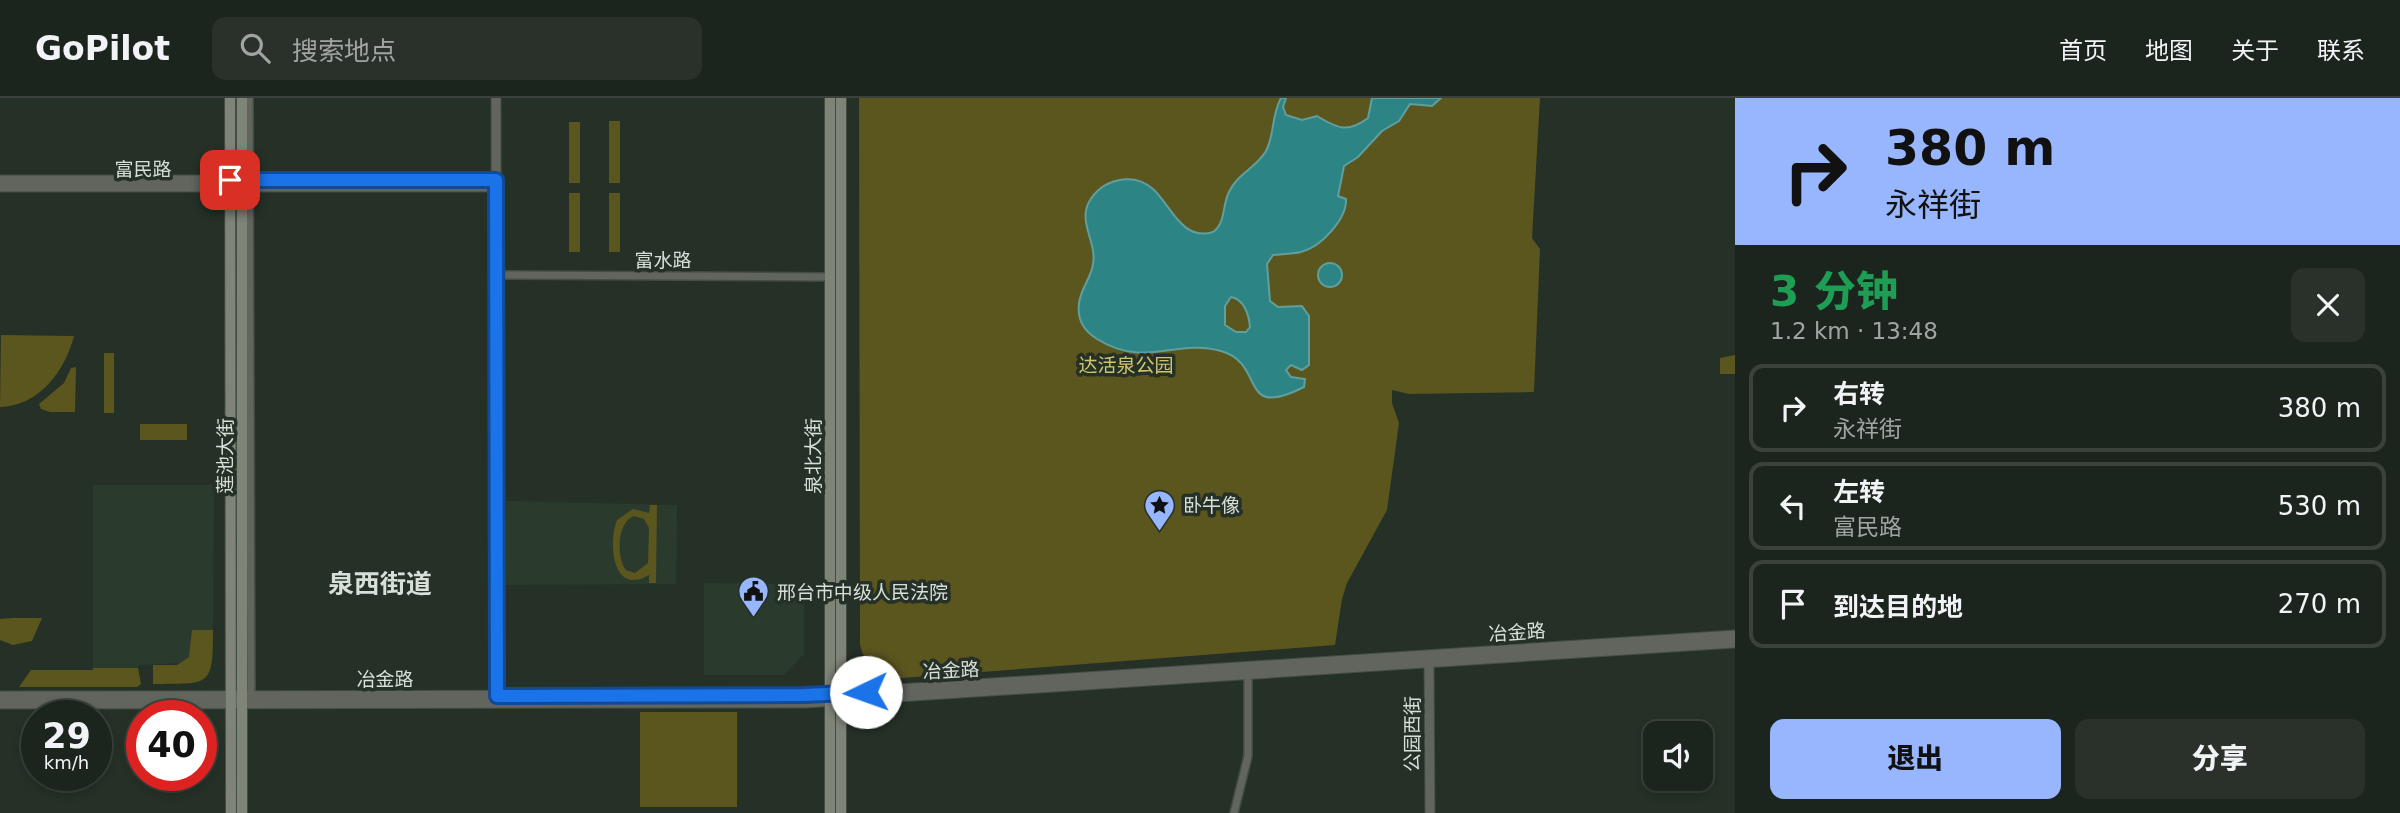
<!DOCTYPE html>
<html lang="zh">
<head>
<meta charset="utf-8">
<style>
  body { margin:0; font-family:"DejaVu Sans","Noto Sans SC",sans-serif; background:#29312a; color:#f1f3f6; height:100vh; display:flex; flex-direction:column; font-size:26px; white-space:nowrap }
  * { box-sizing:border-box; margin:0 }
  p { font-size:23px; color:#a0a5a4 }
  .icon { flex:none; width:38px; height:38px; fill:none; stroke:currentColor; stroke-width:2; stroke-linecap:round; stroke-linejoin:round }
  .map { position:relative; flex:1; overflow:hidden }
  .panel { display:flex; flex-direction:column; background:#1c251d; width:665px }
  .panel>* { flex:none }
  .top-card { background:#98b6fd; color:#111; overflow:hidden }
  .tools { position:absolute; left:1643px; top:623px; display:grid; gap:14px }
  .tools a { display:grid; place-items:center; width:70px; height:70px; border-radius:14px; background:#1c251d; box-shadow:0 4px 10px #0003,0 0 0 2px #3a423b; font-size:35px }
  .speed { position:absolute; left:21px; top:602px; display:flex; gap:14px; font-size:35px; font-weight:700; text-align:center }
  .speed>* { display:grid; place-content:center; width:91px; height:91px; border-radius:50%; background:#1c251d; box-shadow:0 4px 10px #0003,0 0 0 2px #3a423b; line-height:1 }
  .speed small { font-size:18px; font-weight:400 }
  .speed .limit { border:10px solid #d22; background:#fff; color:#111 }
  .pin { position:absolute; display:grid; place-items:center; width:60px; height:60px; color:#fff; margin:-30px; border-radius:14px; box-shadow:0 4px 10px #0006 }
  .me { position:absolute; width:77px; margin:-38px; rotate:267deg; stroke-linejoin:round; filter:drop-shadow(0 0 5px #0008) }
  .turn { display:flex; align-items:center; gap:24px; height:147px; padding:0 35px; font-size:32px }
  .turn .icon { width:91px; height:91px; stroke-width:2.5 }
  .turn b { display:block; font-size:49px; line-height:60px }
  .round { display:grid; place-items:center; flex:none; width:74px; height:74px; border-radius:14px; background:#29312a }
  .head { display:flex; align-items:center; justify-content:space-between; height:119px; padding:0 35px }
  h1 { font-size:42px; font-weight:800; line-height:52px; color:#1e9e55 }
  .button { display:flex; gap:14px; margin-top:auto; padding:14px 35px }
  .button a { flex:1; height:80px; border-radius:14px; background:#98b6fd; color:#111; font-size:28px; font-weight:800; line-height:80px; text-align:center }
  .button a+a { background:#29312a; color:#f1f3f6 }
  ul { padding:0; list-style:none }
  li { display:flex; align-items:center; gap:21px; height:88px; margin:0 14px 10px; padding:0 21px; border:4px solid #3a423b; border-radius:14px }
  li div { flex:1 }
  li b { display:block; font-size:26px }
  li em { font-style:normal }
  header { display:flex; align-items:center; gap:42px; box-sizing:border-box; height:98px; padding:0 35px; background:#1c251d; border-bottom:2px solid #3a423b }
  header strong { font-size:33px }
  nav { display:flex; gap:38px; margin-inline-start:auto; font-size:24px }
  .search { width:490px; height:63px; background:#29312a; display:flex; align-items:center; gap:18px; box-sizing:border-box; padding:0 24px; border-radius:14px; color:#a0a5a4; font-size:26px }
  main { display:flex; flex:1; min-height:0 }
  .map>svg:first-child { display:block }
  .built { fill:#2a3b2d }
  .green { fill:#5b551e; fill-rule:evenodd }
  .water { fill:#2d8485; stroke:#609f9e; stroke-width:2; fill-rule:evenodd }
  .lines { fill:none; stroke-linecap:round; stroke-linejoin:round }
  .minor-casing { stroke:#424d43; stroke-width:10 }
  .tertiary-casing { stroke:#424d43; stroke-width:11 }
  .secondary-casing { stroke:#424d43; stroke-width:12 }
  .minor { stroke:#62655e; stroke-width:7 }
  .tertiary { stroke:#62655e; stroke-width:9 }
  .secondary { stroke:#7f8479; stroke-width:10 }
  .route-casing { stroke:#114b97; stroke-width:18 }
  .route { stroke:#1a73e8; stroke-width:12 }
  .labels { text-anchor:middle; dominant-baseline:central; stroke-width:7; stroke-linejoin:round; paint-order:stroke }
  .street-label { font-size:19px; fill:#d8dfd9; stroke:#253127 }
  .park-label { font-size:19px; fill:#d0c56d; stroke:#253127 }
  .poi-label { font-size:19px; fill:#d8dfd9; stroke:#253127; text-anchor:start }
  .district-label { font-size:26px; font-weight:bold; fill:#d8dfd9; stroke:#253127 }
</style>
</head>
<body>
<header>
<strong>GoPilot</strong>
<div class="search"><svg class="icon" aria-label="search" viewBox="0 0 24 24"><circle cx="10" cy="10" r="6"/><path d="M15 15l6 6"/></svg>搜索地点</div>
<nav><a>首页</a><a>地图</a><a>关于</a><a>联系</a></nav>
</header>
<main>
<div class="map">
<svg width="1735" height="715" viewBox="0 0 1735 715">
  <rect width="100%" height="100%" fill="#253127"/>
  <g class="built">
    <path d="M93,387H214L213,532H192V550L189,559L181,565L139,567L138,570H93Z"/>
    <path d="M506,403L677,407L676,486L506,487Z"/>
    <path d="M704,485L804,486V556L784,577H704Z"/>
  </g>
  <g class="green">
    <path d="M859,0H1540L1532,140L1540,151L1534,294L1409,296L1392,292V305L1399,325L1387,412L1347,485L1342,501L1335,547L902,580C882,579 863,567 860,546Z"/>
    <rect x="609" y="23" width="11" height="62"/>
    <rect x="569" y="24" width="11" height="61"/>
    <rect x="569" y="95" width="11" height="59"/>
    <rect x="609" y="95" width="11" height="59"/>
    <path d="M1,237L74,238C65,273 39,308 0,309Z"/>
    <rect x="104" y="255" width="10" height="60"/>
    <path d="M1735,257V276H1720V260Z"/>
    <path d="M76,269L75,314H50L41,311L39,306L64,285L71,270Z"/>
    <rect x="140" y="326" width="47" height="16"/>
    <path d="M650,407H657L656,485H649V477C612,499 608,444 617,422L633,411L649,415ZM634,418L644,421L649,430L648,465L635,475L626,472C616,459 617,424 634,418Z"/>
    <path d="M12,520H42L32,543L13,547L0,542V521Z"/>
    <path d="M192,532H213C213,591 209,585 153,586V567H177L189,559Z"/>
    <path d="M93,570H138L141,586L137,589H19L31,572H93Z"/>
    <rect x="640" y="614" width="97" height="95"/>
  </g>
  <g class="water">
    <path d="M1281,0H1286L1283,9L1286,17L1302,22L1317,18C1338,31 1348,35 1368,20L1372,0H1441L1432,8L1410,6L1399,23L1382,33L1358,59L1344,68L1338,98L1346,101C1347,121 1321,149 1301,154C1292,156 1282,156 1273,157L1267,166L1270,203L1278,209L1302,208L1309,218V267L1302,272L1291,267L1286,272L1291,279L1305,281L1304,289C1237,323 1267,266 1221,253C1175,240 1145,271 1097,241C1084,233 1077,221 1079,206C1080,191 1091,181 1093,166C1097,145 1078,124 1089,104C1101,82 1132,73 1153,91C1170,106 1182,144 1213,134C1226,125 1222,107 1229,94C1237,76 1257,69 1266,53C1275,36 1271,18 1281,0ZM1231,199C1244,201 1249,217 1250,229L1246,234H1236L1225,227V208Z"/>
    <circle cx="1330" cy="177" r="12"/>
  </g>
  <g class="lines">
    <defs>
      <g id="minor">
        <path d="M249,0L251,598"/>
        <path d="M496,177L830,179"/>
        <path d="M1234,715L1248,658V577"/>
      </g>
      <g id="tertiary">
        <path d="M496,0L497,604"/>
        <path d="M0,82H496"/>
        <path d="M0,89H496"/>
        <path d="M1429,563L1430,715"/>
        <path d="M0,598L805,597L1735,537"/>
        <path d="M0,606L805,605L1735,545"/>
      </g>
      <g id="secondary">
        <path d="M230,0L231,715"/>
        <path d="M242,0V715"/>
        <path d="M830,0V715"/>
        <path d="M841,0V715"/>
      </g>
    </defs>
    <use href="#minor" class="minor-casing"/>
    <use href="#tertiary" class="tertiary-casing"/>
    <use href="#secondary" class="secondary-casing"/>
    <use href="#minor" class="minor"/>
    <use href="#tertiary" class="tertiary"/>
    <use href="#secondary" class="secondary"/>
  </g>
  <g class="lines">
    <defs>
      <path id="route" d="M230,82H496L497,598L805,597L866,594"/>
    </defs>
    <use href="#route" class="route-casing"/>
    <use href="#route" class="route"/>
  </g>
  <defs>
    <symbol id="sight-pin" viewBox="-11 -11 22 30"><path d="M0 17L-7.5 6A9.5 9.5 0 1 1 7.5 6Z" fill="#98b6fd" stroke="#253127"/><path d="M0-6L1.8-2.2L6-1.7L2.9 1.2L3.7 5.4L0 3.3L-3.7 5.4L-2.9 1.2L-6-1.7L-1.8-2.2Z" fill="#111"/></symbol>
    <symbol id="civic-pin" viewBox="-11 -11 22 30"><path d="M0 17L-7.5 6A9.5 9.5 0 1 1 7.5 6Z" fill="#98b6fd" stroke="#253127"/><path d="M-.6-6.5H3V-4.5H.6V-3L4-1V1h2V6H-6V1h2V-1L-.6-3ZM-1.2 2.5V6h2.4V2.5Z" fill="#111"/></symbol>
  </defs>
  <g fill-rule="evenodd">
    <use href="#sight-pin" x="1142" y="390" width="35" height="47"/>
    <use href="#civic-pin" x="736" y="476" width="35" height="47"/>
  </g>
  <g class="labels">
    <g class="street-label">
      <text x="143" y="71">富民路</text>
      <text x="663" y="162">富水路</text>
      <text transform="translate(225 358) rotate(-90)">莲池大街</text>
      <text transform="translate(813 358) rotate(-90)">泉北大街</text>
      <text transform="translate(1517 534) rotate(-4)">冶金路</text>
      <text transform="translate(951 572) rotate(-3)">冶金路</text>
      <text x="385" y="581">冶金路</text>
      <text transform="translate(1412 636) rotate(-90)">公园西街</text>
    </g>
    <g class="park-label">
      <text x="1126" y="267">达活泉公园</text>
    </g>
    <g class="poi-label">
      <text x="1183" y="407">卧牛像</text>
      <text x="777" y="494">邢台市中级人民法院</text>
    </g>
    <g class="district-label">
      <text x="380" y="486">泉西街道</text>
    </g>
  </g>
</svg>
<div class="tools">
<a><svg class="icon" aria-label="sound" viewBox="0 0 24 24"><path d="M4 9h4l5-4v14l-5-4H4zM17 9q2 3 0 6"/></svg></a>
</div>
<div class="speed"><div>29<small>km/h</small></div><div class="limit">40</div></div>
<div class="pin" style="left:230px;top:82px;background:#d93025"><svg class="icon" aria-label="arrive" viewBox="0 0 24 24"><path d="M6 21V4h12l-3 4 3 4H6"/></svg></div>
<svg class="me" style="left:866px;top:594px" viewBox="-20 -20 40 40"><circle r="19" fill="#fff"/><path d="M0-13L10 11 0 6-10 11z" fill="#1a73e8"/></svg>
</div>
<section class="panel">
<div class="top-card">
<div class="turn"><svg class="icon" aria-label="right" viewBox="0 0 24 24"><path d="M7 20v-9h11M14 6l5 5-5 5"/></svg><div><b>380 m</b>永祥街</div></div>
</div>
<div class="head"><div><h1>3 分钟</h1><p>1.2 km · 13:48</p></div><a class="round"><svg class="icon" aria-label="close" viewBox="0 0 24 24"><path d="M6 6l12 12M18 6L6 18"/></svg></a></div>
<ul>
<li><svg class="icon" aria-label="right" viewBox="0 0 24 24"><path d="M7 20v-9h11M14 6l5 5-5 5"/></svg><div><b>右转</b><p>永祥街</p></div><em>380 m</em></li>
<li><svg class="icon" aria-label="left" viewBox="0 0 24 24"><path d="M17 20v-9H6M10 6l-5 5 5 5"/></svg><div><b>左转</b><p>富民路</p></div><em>530 m</em></li>
<li><svg class="icon" aria-label="arrive" viewBox="0 0 24 24"><path d="M6 21V4h12l-3 4 3 4H6"/></svg><div><b>到达目的地</b></div><em>270 m</em></li>
</ul>
<div class="button"><a>退出</a><a>分享</a></div>
</section>
</main>
</body>
</html>
